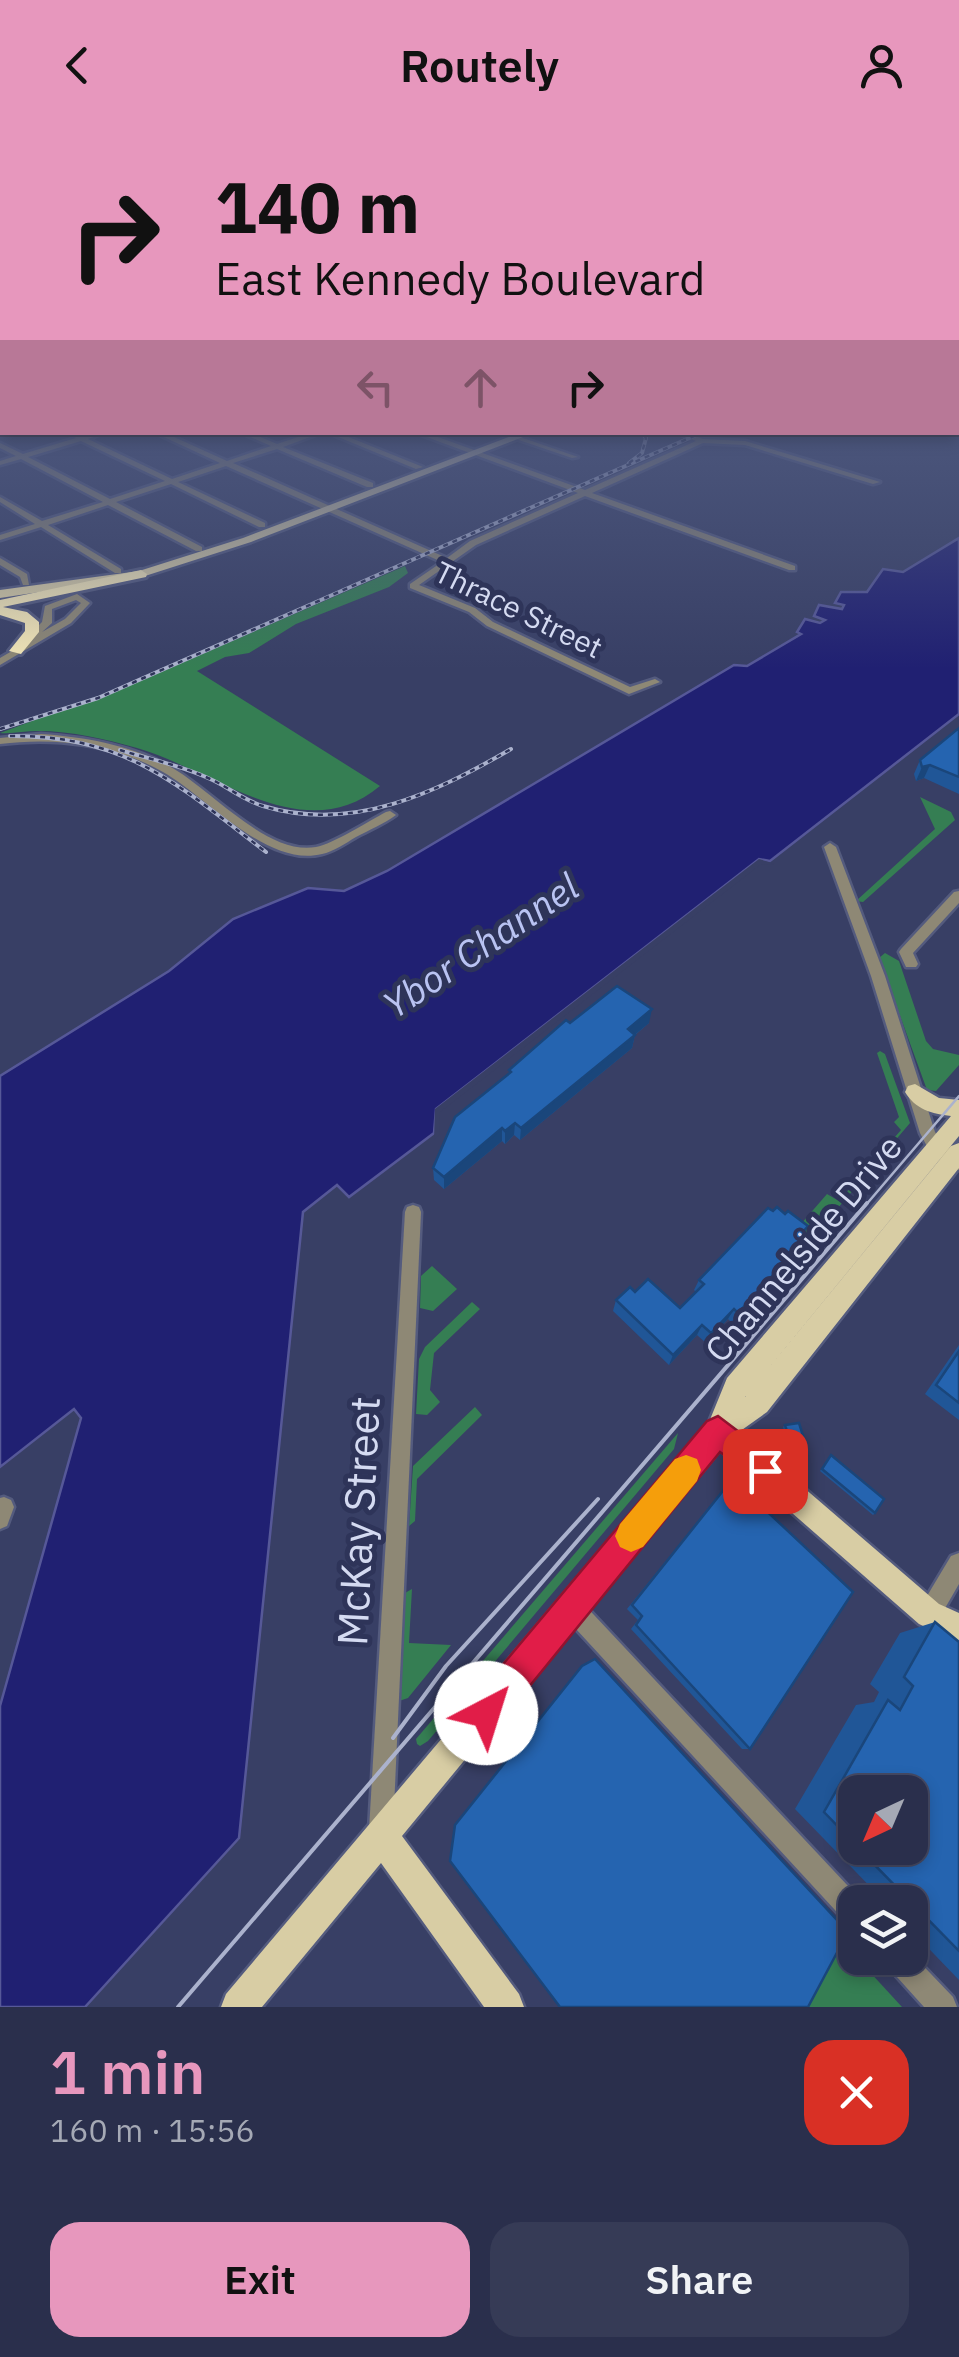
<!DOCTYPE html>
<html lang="en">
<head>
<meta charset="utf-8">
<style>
  body { margin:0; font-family:"IBM Plex Sans",sans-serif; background:#363b56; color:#f1f3f6; height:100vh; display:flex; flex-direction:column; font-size:38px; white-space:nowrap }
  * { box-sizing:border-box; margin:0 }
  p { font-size:32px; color:#a5a9b5 }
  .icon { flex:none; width:55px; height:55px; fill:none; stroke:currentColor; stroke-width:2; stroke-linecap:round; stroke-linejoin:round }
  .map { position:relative; height:1877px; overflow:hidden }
  .drawer { display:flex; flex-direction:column; background:#2a2f4c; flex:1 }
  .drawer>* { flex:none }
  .guide { position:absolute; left:0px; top:0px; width:960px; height:305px; box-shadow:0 5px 15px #0003,0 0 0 2px #464a64; background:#e797bd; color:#111; overflow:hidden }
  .needle { width:65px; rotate:224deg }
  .controls { position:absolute; left:838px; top:1645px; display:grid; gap:20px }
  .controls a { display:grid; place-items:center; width:90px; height:90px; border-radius:20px; background:#2a2f4c; box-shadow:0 5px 15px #0003,0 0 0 2px #464a64; font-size:50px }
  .pin { position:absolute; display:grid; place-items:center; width:85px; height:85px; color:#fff; margin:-42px; border-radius:20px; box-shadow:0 5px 15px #0006 }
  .me { position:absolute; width:110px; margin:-55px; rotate:40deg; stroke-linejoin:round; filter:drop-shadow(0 0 8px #0008) }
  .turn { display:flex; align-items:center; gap:35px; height:210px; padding:0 50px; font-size:45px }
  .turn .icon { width:130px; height:130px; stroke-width:2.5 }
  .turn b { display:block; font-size:70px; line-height:85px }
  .lanes { display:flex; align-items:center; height:95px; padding:0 50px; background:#0003; justify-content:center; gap:50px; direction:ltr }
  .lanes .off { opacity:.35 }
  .round { display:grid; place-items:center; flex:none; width:105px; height:105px; border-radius:30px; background:#363b56 }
  .summary { display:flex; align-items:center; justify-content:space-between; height:170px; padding:0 50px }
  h1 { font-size:60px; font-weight:600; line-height:75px; color:#e797bd }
  .cta { display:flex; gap:20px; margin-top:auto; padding:20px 50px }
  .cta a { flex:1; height:115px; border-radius:30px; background:#e797bd; color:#111; font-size:40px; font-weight:600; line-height:115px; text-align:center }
  .cta a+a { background:#363b56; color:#f1f3f6 }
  header { display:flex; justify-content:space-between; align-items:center; height:130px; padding:0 50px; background:#e797bd; color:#111; font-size:45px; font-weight:600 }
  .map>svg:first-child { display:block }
  .green { fill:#357e53 }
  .water { fill:#202072; stroke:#565898; stroke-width:2.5 }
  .pier { fill:#383f65 }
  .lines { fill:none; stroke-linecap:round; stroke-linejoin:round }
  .minor-casing { stroke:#545b7e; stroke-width:5 }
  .major-casing { stroke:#545b7e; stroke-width:5 }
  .highway-casing { stroke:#545b7e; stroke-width:6 }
  .minor { fill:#8e8875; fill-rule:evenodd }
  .major { fill:#d8cda4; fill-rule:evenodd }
  .highway { fill:#f5e8b7; fill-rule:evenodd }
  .tram-far1 { stroke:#abb2cd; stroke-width:2.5 }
  .tram { stroke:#abb2cd; stroke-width:4 }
  .rail-casing { stroke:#abb2cd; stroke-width:4 }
  .rail { stroke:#2e3459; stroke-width:2.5; stroke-dasharray:5; stroke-linecap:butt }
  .wall { fill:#205697; fill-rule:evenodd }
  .shaded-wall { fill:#1a467b }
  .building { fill:#2564b0; stroke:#1a467b; stroke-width:2.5 }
  .route { fill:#e11d48; stroke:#92132f; stroke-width:2.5 }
  .slow { fill:#f59e0b }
  .labels { text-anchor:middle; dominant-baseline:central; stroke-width:10; stroke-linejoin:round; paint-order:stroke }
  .far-street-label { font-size:30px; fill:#d4daf1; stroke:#2e3459 }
  .street-label { font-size:35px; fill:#d4daf1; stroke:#2e3459 }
  .water-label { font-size:38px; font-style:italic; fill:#b9c3f2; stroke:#2e3459 }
  .near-street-label { font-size:42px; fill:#d4daf1; stroke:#2e3459 }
</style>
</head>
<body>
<header><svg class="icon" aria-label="back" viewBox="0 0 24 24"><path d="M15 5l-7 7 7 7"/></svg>Routely<svg class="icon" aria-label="person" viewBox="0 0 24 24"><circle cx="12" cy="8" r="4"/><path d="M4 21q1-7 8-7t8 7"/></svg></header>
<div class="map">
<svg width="959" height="1877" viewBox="0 0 959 1877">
  <rect width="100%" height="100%" fill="#383f65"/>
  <g class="green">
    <path d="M405,436L408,443L389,457L296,494L249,523L225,527L197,541L380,656C304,720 214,640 137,618C105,609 72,601 38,601C25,601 12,604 0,603L147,548Z"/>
    <path d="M920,667L951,682L955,690L863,772L856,771L935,699Z"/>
    <path d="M885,823L899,831L926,911L933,919L959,925V935L936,961L927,960L879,828Z"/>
    <path d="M880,921L885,924L910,993L738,1196L732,1193L801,1118L794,1102L827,1064L839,1071L901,1000L894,992L899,987L877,923Z"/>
    <path d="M432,1136L457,1159L433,1181L420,1178L421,1146Z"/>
    <path d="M472,1172L480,1179L434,1223L430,1260L440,1272L427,1285L416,1284L419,1229L425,1217Z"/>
    <path d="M475,1277L482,1285L417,1349L415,1391L409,1396L413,1336Z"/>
    <path d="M678,1303L674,1319L428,1611L420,1616L417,1614L416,1609Z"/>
    <path d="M412,1459L409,1513L451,1515L408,1568L399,1571L405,1463Z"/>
    <path d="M823,1791L902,1877H777Z"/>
  </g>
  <path class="water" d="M959,408V584L770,731L759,729L436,979L434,1003L349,1067L337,1055L303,1082L239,1708L85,1877H0V1576L81,1288L74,1279L0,1337V946L169,841L233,789L308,758L344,761L387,741L734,535L747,536L801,504L797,502L805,489L820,493L825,490L814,486L819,475L842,479L844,475L835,473L841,462H867L883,439L903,442Z"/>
  <path class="pier" d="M759,729L775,734L760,735L440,982L439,1005L434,1010L435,979Z"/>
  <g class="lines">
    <defs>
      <g id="minor">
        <path d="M65,302H74L82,306L107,302L88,309L172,349L220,333L153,302H163L227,331L271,316L239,302H249L277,314L313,302H324L283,317L373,353V357H367L277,319L233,333L447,428L470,411L578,363L413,302H424L585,360L696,311L674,302H685L703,309L745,311L880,352L873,354L745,315L703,313L592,363L795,436V440H789L585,366L476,415L419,455L475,478L493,492L630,557L655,549L660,552L629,564L487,496L469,482L410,458V454L442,432L226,336L178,352L265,393V397H259L171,354L116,372L202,417V421H196L108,375L48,395L121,439V443H115L41,397L0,410V405L35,394L0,372V367L42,391L103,372L21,329L0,335V331L16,326L0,318V313L23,324L76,308ZM81,311L165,351L110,369L28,327Z"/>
        <path d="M326,302H336L423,337L416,339Z"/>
        <path d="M499,302H509L510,304L507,306Z"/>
        <path d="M516,307H520L578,327L572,328L516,309Z"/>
        <path d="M0,428L27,444L29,455H23L20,447L0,435Z"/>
        <path d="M77,464L90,473L71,493L0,535V528L24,514V510L42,492L45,476ZM76,470L81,473L65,489L42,502L52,493V479Z"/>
        <path d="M41,604C85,607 130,615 169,636C210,658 267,726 316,717C333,714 369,691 386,682L390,681L396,685C384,694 369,700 356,707C346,713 333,722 322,724C267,738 207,667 163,642C114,614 55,607 0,614V608Z"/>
        <path d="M830,713L836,717L885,846L935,1002L943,1014L959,1024V1040L931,1024L920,1003L871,846L824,717Z"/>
        <path d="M959,761V773L913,823L918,834L916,837H906L899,822L901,819L954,762Z"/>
        <path d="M413,1075L419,1077L421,1082L393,1700L390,1709L381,1712L372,1709L369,1700L405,1082L407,1077Z"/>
        <path d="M4,1367L11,1370L14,1377L7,1396L0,1399V1368Z"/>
        <path d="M959,1423V1454L937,1492L929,1495L921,1492L918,1484L921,1476L951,1426Z"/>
        <path d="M572,1467L580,1470L863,1772H855V1796L846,1792L564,1486L561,1478L564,1470Z"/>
        <path d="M910,1822L953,1867L957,1877H924L888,1837L884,1828H910Z"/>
      </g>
      <g id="major">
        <path d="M522,302H536L251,412L145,446L0,468V460L139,441L243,408Z"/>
        <path d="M915,954L939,968L959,970V1006L745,1267L951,1016L959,1013V1038L767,1282L739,1302L939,1474L959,1483V1513L919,1494L720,1320L402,1706L519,1864L524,1877H484L381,1733L262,1877H221L226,1864L709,1292L727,1248L951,986C932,984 915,979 905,962L908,956Z"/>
      </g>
      <path id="highway" d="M141,440L147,444L146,447L3,477L27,482L39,492V502L21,524L9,521L25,501V493L0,485V470Z"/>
    </defs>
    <use href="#minor" class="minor-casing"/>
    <use href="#major" class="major-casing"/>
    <use href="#highway" class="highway-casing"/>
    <use href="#minor" class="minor"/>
    <use href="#major" class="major"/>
    <use href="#highway" class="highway"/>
    <path class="tram-far1" d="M865,1076L959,966"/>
    <g class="tram">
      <path d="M393,1608L446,1536L598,1369"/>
      <path d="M178,1877L867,1073"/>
    </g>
    <defs>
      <g id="rail">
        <path d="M629,333L642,323L646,308L641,302"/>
        <path d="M0,599L98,568L703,302"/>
        <path d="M10,606C127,605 178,655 266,722"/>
        <path d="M120,620C149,629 180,635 208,648C227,656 243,670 263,676C353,703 435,663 511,619"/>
      </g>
    </defs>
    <use href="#rail" class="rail-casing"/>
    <use href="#rail" class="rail"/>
  </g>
  <g class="wall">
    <path d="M959,598V664L924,648L916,651L914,644L920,630Z"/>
    <path d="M570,893H649L635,905L632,918L520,1010L514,1005L505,1014L502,1011L444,1059L434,1050L433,1038L509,944V940Z"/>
    <path d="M804,1102L802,1117L732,1193L728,1189L706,1213L697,1205L669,1235L613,1181L616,1170L635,1162L680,1178L696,1162L694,1160L699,1150Z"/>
    <path d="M959,1215V1290L925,1264Z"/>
    <path d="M785,1295L806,1315L804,1317L790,1319L783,1297Z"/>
    <path d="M829,1327L875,1383L873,1385L820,1341Z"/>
    <path d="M726,1357L734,1364L741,1357L750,1619H742L631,1499L638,1490L627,1479Z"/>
    <path d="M935,1492L959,1512V1850L910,1799V1772H885L795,1679L856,1575L874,1572L879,1562L870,1554L900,1503ZM855,1662L910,1718H855Z"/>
  </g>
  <g class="shaded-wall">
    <path d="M930,635L924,648L916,651L922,637Z"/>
    <path d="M652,879L649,893L625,913L628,899Z"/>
    <path d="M635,905L632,918L520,1010L521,998Z"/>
    <path d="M515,993L514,1005L505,1014V1001Z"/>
    <path d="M502,998V1011L444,1059V1047Z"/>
    <path d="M809,1106L802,1117L732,1193L738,1183Z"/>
    <path d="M734,1179L728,1189L706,1213L711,1203Z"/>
    <path d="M702,1195L697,1205L669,1235L673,1225Z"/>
  </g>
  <g class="building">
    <path d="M959,598V647L930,635L922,637L920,630Z"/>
    <path d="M617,856L652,879L628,899L635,905L521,998L515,993L505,1001L502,998L444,1047L433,1038L455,987L511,942L509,940L566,890L570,893Z"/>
    <path d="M777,1077L785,1084L788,1081L808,1096L803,1102L809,1106L738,1183L734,1179L711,1203L702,1195L673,1225L616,1170L630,1157L635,1162L648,1149L680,1178L704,1154L699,1150L768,1078L773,1081Z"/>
    <path d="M959,1221V1273L936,1255Z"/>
    <path d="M799,1293L806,1315L792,1317L785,1295Z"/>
    <path d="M831,1325L884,1369L875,1383L822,1339Z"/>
    <path d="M726,1357L735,1365L741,1357L853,1462L750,1619L636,1495L642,1486L632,1475Z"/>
    <path d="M935,1492L959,1512V1821L858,1718H910V1662H855V1714L824,1682L888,1570L900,1580L913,1556L904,1547Z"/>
    <path d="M595,1529L848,1802L808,1877H560L450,1731L455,1695L582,1536Z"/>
  </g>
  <linearGradient id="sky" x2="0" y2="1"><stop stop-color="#1f2338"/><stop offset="0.51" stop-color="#4d587e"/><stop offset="1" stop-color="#4d587e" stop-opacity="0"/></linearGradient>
  <rect width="959" height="539" fill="url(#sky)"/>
  <path class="route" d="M718,1286L776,1330L781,1341L776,1352L765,1356L720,1322L498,1595L486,1600L473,1595L468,1583L473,1570L707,1291Z"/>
  <path class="slow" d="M686,1325L697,1329L701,1340L697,1351L643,1417L631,1422L620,1417L615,1406L620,1394L675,1329Z"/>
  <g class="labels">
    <g class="far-street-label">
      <text transform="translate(519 479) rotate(26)">Thrace Street</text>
    </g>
    <g class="street-label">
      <text transform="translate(803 1118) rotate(-50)">Channelside Drive</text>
    </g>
    <g class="water-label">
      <text transform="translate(480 815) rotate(-34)">Ybor Channel</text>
    </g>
    <g class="near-street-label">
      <text transform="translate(358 1391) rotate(-87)">McKay Street</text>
    </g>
  </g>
</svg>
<div class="controls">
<a><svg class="needle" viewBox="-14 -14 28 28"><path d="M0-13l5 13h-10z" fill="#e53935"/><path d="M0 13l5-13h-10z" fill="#a5a9b5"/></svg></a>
<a><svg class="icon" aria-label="layers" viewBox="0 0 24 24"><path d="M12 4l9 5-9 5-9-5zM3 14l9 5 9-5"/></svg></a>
</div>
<div class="pin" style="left:765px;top:1341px;background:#d93025"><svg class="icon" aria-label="arrive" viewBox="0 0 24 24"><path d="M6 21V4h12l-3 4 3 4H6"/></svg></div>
<svg class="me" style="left:486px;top:1583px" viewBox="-20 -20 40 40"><circle r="19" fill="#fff"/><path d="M0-13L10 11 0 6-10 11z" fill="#e11d48"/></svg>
<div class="guide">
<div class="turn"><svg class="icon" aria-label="right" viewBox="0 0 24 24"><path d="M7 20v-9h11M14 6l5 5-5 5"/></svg><div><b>140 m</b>East Kennedy Boulevard</div></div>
<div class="lanes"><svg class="icon off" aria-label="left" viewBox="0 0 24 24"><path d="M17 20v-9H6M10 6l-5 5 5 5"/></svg><svg class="icon off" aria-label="ahead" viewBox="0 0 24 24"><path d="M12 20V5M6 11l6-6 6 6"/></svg><svg class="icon" aria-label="right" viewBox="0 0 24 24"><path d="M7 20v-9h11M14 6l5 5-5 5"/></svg></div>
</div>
</div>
<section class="drawer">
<div class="summary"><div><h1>1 min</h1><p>160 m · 15:56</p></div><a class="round" style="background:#d93025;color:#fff"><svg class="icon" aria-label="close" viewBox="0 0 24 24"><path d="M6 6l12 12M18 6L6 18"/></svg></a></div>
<div class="cta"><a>Exit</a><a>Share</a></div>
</section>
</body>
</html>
